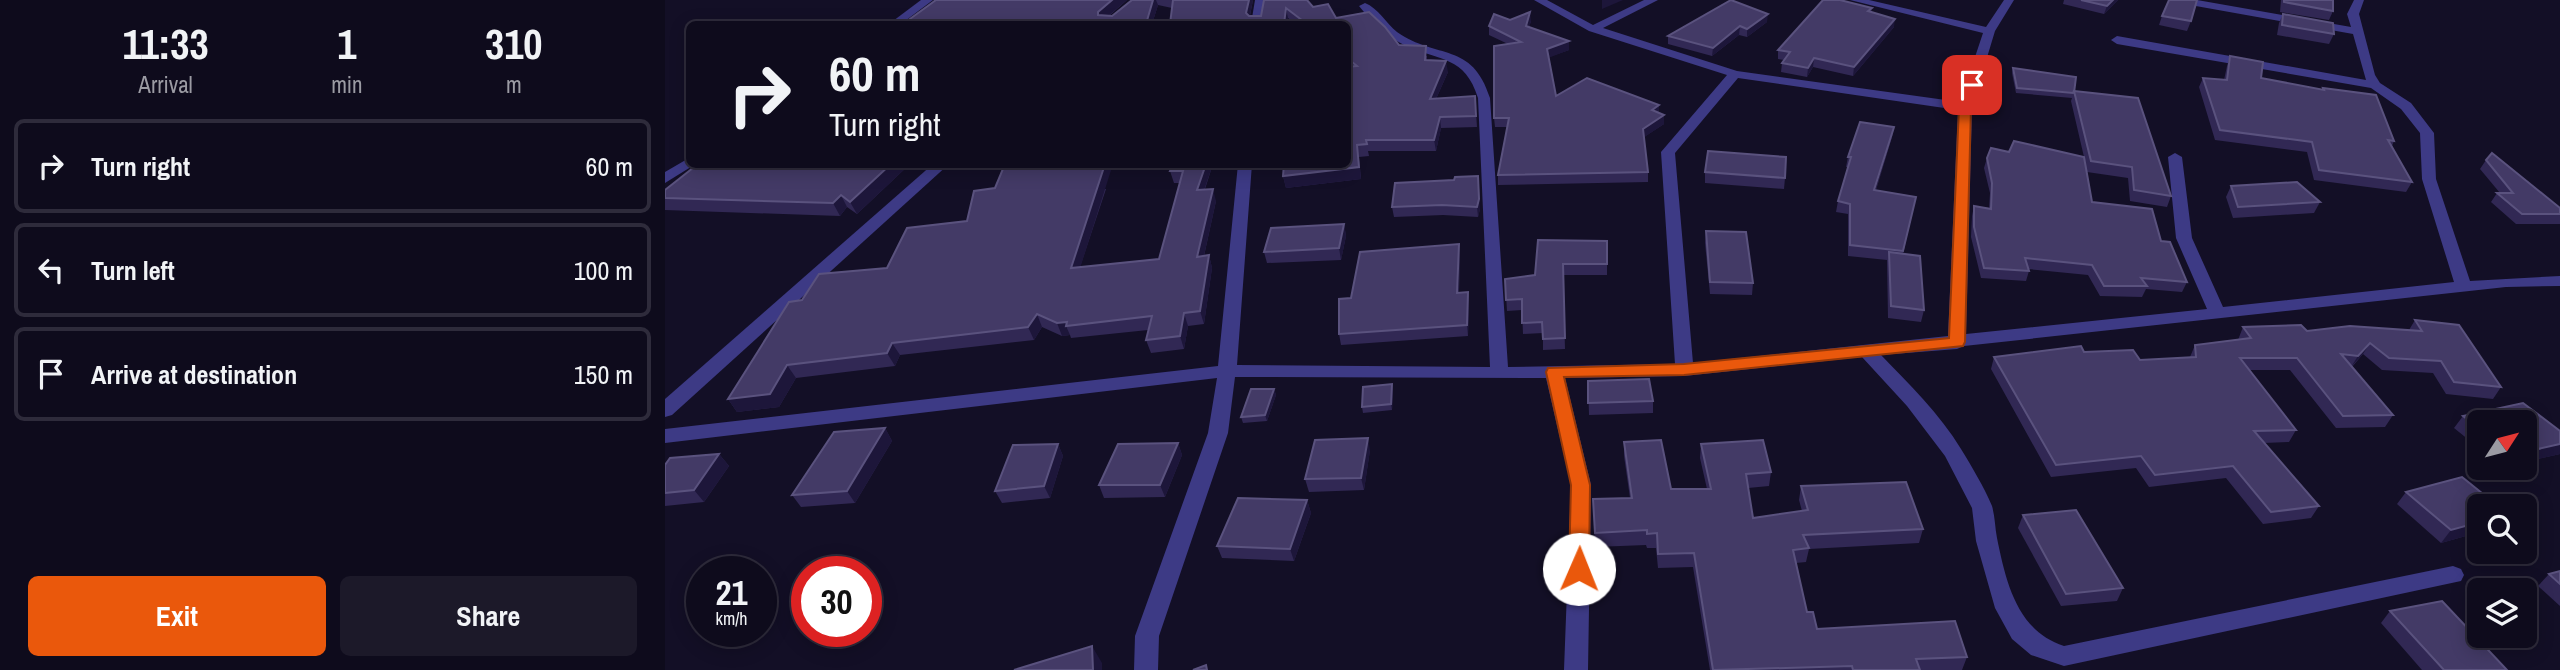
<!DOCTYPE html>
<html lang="en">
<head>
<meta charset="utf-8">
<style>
  body { margin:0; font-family:"Archivo Narrow",sans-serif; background:#1c1929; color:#f1f3f6; height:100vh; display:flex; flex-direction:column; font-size:26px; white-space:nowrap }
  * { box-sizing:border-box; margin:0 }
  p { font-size:23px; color:#9b9ba3 }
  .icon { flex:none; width:38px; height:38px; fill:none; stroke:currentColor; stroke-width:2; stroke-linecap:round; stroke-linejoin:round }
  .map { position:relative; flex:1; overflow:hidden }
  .details { display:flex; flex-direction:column; background:#0e0b1c; width:665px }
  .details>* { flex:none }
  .hud { position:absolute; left:21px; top:21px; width:665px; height:147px; border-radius:10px; box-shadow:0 4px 18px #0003,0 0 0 2px #2e2b3b; background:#0e0b1c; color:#f1f3f6; overflow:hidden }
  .needle { width:46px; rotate:54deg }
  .buttons { position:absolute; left:1802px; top:410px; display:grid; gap:14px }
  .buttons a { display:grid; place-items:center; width:70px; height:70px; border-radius:10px; background:#0e0b1c; box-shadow:0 4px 18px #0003,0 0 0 2px #2e2b3b; font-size:35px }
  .speed { position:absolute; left:21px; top:556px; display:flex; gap:14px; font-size:35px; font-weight:700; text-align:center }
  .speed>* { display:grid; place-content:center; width:91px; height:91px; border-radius:50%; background:#0e0b1c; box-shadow:0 4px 18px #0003,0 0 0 2px #2e2b3b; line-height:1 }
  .speed small { font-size:18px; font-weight:400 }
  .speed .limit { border:10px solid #d22; background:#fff; color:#111 }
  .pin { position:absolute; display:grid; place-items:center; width:60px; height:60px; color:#fff; margin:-30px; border-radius:14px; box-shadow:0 4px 10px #0006 }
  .me { position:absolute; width:77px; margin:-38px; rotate:1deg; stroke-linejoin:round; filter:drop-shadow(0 0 5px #0008) }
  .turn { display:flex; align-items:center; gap:24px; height:147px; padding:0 28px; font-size:32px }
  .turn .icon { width:91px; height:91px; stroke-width:2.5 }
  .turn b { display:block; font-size:49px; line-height:60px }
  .eta { display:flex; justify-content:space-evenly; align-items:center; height:119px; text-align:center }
  .eta b { font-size:42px; font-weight:800; line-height:49px }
  .cta { display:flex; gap:14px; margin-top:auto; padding:14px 28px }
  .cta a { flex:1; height:80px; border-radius:10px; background:#ea580c; color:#fff; font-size:28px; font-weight:800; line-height:80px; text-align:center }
  .cta a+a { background:#1c1929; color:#f1f3f6 }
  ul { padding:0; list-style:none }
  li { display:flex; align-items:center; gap:21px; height:94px; margin:0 14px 10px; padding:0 14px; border:4px solid #2e2b3b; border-radius:10px }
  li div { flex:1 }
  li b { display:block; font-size:26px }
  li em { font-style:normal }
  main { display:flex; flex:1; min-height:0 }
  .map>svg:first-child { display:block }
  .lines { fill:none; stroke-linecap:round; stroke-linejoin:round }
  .street { fill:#3d3a85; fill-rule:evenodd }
  .wall { fill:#312854 }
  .shaded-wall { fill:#1d163a }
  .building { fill:#433a66; stroke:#5a527e; stroke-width:2 }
  .route { fill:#ea580c; stroke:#983908; stroke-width:2 }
</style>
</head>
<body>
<main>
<section class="details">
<div class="eta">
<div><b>11:33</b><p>Arrival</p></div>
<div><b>1</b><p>min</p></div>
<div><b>310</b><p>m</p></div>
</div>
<ul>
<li><svg class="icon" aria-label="right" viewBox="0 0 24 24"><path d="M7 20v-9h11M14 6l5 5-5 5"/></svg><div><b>Turn right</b></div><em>60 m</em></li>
<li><svg class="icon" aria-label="left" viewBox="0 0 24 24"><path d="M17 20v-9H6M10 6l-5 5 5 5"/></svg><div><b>Turn left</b></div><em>100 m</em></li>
<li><svg class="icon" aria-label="arrive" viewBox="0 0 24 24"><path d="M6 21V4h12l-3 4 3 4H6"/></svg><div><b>Arrive at destination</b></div><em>150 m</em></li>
</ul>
<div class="cta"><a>Exit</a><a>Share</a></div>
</section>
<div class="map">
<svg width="1895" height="670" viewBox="0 0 1895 670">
  <rect width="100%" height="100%" fill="#130f26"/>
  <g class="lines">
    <g class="street">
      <path d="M256,0H268L236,24H224Z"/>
      <path d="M590,0H600L597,24H586Z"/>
      <path d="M869,0H882L928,25L979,0H993L938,28L1072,71L1295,102L1318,33L1185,0H1204L1321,27L1339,0H1349L1330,31L1307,107L1301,334L1542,309L1511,238L1503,157L1510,153L1517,157L1527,238L1558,307L1789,282L1757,179L1755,133L1736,109L1706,88L1452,44L1446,40L1452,36L1701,80L1688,34L1514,3L1509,0H1532L1686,27L1682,14L1689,0H1699L1694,14L1710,75L1715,83L1746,103L1769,133L1771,179L1805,281L1895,276V286L1841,287L1299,346L1292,349L1216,355C1244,384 1275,414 1296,449C1307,467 1319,487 1327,506C1330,516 1330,528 1332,538C1341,582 1352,631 1399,646L1788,566L1796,569L1799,575L1796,581L1399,666L1366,655L1347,639L1330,608L1311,541L1307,508L1280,456L1242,406L1197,357L1019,376L900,378L926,485L923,670H899L906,485L881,378L570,377L563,433L494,636L493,670H469L470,636L543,433L552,378L0,443V429L553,366L573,164H587L572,365L825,367L813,98C800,56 775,61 741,46C722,37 707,22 694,6L700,3C713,8 721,23 732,32C772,60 807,41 825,98L843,367L1010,364L996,152L1062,75L924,31ZM1073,78L1293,110L1283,336L1028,363L1010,153Z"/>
      <path d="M24,158V164L29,165L0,183V172Z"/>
      <path d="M268,164H284L7,415L0,417V399Z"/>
    </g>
  </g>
  <g class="wall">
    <path d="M462,0L444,16H447L467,0H588L585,16H596L599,0L648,7L671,18L762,56V60L783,72L771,99L810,96L812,127L776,128L771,151H703L704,156L694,157L696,179L621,188L618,176L682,164V24H631L623,18L622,24H505L507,8L493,5L487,24H238Z"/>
    <path d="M1399,0H1453L1439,14L1398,4Z"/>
    <path d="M1616,0H1668V11L1664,20L1615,12Z"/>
    <path d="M1207,8L1206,12L1229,27L1188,76L1148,67L1142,77L1116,72L1117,63L1119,60L1113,59V50Z"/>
    <path d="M1618,14L1669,34L1664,44L1612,35L1614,23Z"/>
    <path d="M1497,16L1526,21L1522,31L1494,25Z"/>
    <path d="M845,20L866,21L864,27L904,50L884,57L891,96L994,105V113L999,115V124L979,137L983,172V182L833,185V175L843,127H830L829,118L843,44L824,35V26Z"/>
    <path d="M1102,22L1082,37L1074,35L1047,56L1003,44V36Z"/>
    <path d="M1565,56L1596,78L1657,90L1658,88L1729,141L1727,146L1747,182L1741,192L1649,180L1642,152L1550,140L1534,87L1538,78L1559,80L1562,66Z"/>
    <path d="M1348,68L1410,91L1506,196L1502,207L1465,201L1463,178L1422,172L1427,202L1496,241L1522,282L1517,292L1481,289L1477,297L1435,296L1423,275L1363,269L1364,271L1361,281L1316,278L1306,237L1307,216L1309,206L1324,208L1325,193L1319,168L1322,158L1344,152L1419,157L1406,101L1407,98L1351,93L1347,73Z"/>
    <path d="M1229,127L1227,137L1211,190L1251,197L1238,254L1259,310L1256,322L1223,318L1222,260L1183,256V214L1171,212L1173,201L1183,167H1181L1183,157Z"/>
    <path d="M1821,160L1895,208V224H1851L1826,202L1832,193H1835L1815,169Z"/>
    <path d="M33,164H245L192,214L182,207L175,216L0,210V190Z"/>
    <path d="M508,164H548L540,189L551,201L539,256L544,255L547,268L539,324L523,326L519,349L486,353L481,340L483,330L406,338L405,335L397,336L377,327L369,340L235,355L230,366L131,378L114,407L72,412L63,399L137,300L222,268L302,221L330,188L441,189L415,267L494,259L515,183H509L505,171Z"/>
    <path d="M1040,172L1120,178L1119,189L1040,183Z"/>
    <path d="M789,180L815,209L813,217L778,215L729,217L727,207Z"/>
    <path d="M1566,186L1655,202L1649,213L1568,218L1561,197Z"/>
    <path d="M679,224L681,236L676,260L602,263L599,252Z"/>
    <path d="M1041,231L1088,283L1087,295L1045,294L1040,243Z"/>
    <path d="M942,241V275H898L900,349L878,350V333L858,334L857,310L842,311L840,279L870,275Z"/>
    <path d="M795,254L794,293L803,292L804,303L803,336L676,345L674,334L686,298Z"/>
    <path d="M1750,320L1836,387L1828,399L1781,394L1768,373L1717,370L1698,354L1687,367L1728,415L1720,427L1671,428L1625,370H1584L1631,430L1624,442L1599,443L1654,506L1646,518L1598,524L1561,478L1484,487L1471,468L1386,477L1326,369L1329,357L1419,352L1475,360L1525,357L1530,345L1573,340L1578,327L1642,331L1744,330Z"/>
    <path d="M923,381L988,401V413L924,415Z"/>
    <path d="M727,384L728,391L727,410L698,413L697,407Z"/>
    <path d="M609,389L611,395L602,421L578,423L576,417Z"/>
    <path d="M1858,403L1895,431V454L1860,462V422H1815V449L1789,428L1798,416Z"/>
    <path d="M220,428L227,441L190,503L136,507L127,495Z"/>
    <path d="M959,442L1006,489H1042L1035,458L1036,444L1106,472L1104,486L1083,488L1088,518L1137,511L1134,500L1136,486L1258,529L1254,543L1144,549L1141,562L1131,563L1142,612L1152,629L1302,657L1297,670H1045L1028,567L993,568L991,548H982L981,545L930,547L928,499L965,498L959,456Z"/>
    <path d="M513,443L517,455L500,497L439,498L434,485Z"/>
    <path d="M393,444L398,456L385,498L337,503L330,491Z"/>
    <path d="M705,450L699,490L644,492L640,479Z"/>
    <path d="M54,454L64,466L39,502L0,506V465Z"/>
    <path d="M1741,492L1815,506V532L1776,543L1732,504Z"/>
    <path d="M642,500L646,513L629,561L557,558L552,546Z"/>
    <path d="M1358,515L1458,588L1452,601L1396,606L1353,528Z"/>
    <path d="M1895,571V606L1873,586L1884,574Z"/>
    <path d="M1725,611L1842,670H1757L1716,623Z"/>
  </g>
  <g class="shaded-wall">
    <path d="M447,0H462L436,22L433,15V12Z"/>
    <path d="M488,0H491L493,5L487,24H481Z"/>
    <path d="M584,0H588L583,24L581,13Z"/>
    <path d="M937,0H958L937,9Z"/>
    <path d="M1448,0H1453L1439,14L1442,6Z"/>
    <path d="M621,8L623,18L622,24H619Z"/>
    <path d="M865,12L866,21L862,34L861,26Z"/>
    <path d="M1103,14L1102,22L1082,37V29Z"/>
    <path d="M1230,19L1229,27L1188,76L1189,67Z"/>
    <path d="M1075,26L1074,35L1047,56L1048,48Z"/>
    <path d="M904,41V50L883,58L882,49Z"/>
    <path d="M1149,58L1148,67L1142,77L1143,68Z"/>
    <path d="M781,61L783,72L766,110L765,99Z"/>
    <path d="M994,105V115L987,110Z"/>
    <path d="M999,115V124L978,138V129Z"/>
    <path d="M775,117L776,128L771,151L769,140Z"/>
    <path d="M1229,127L1227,137L1207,201L1209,190Z"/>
    <path d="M692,145L696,179L621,188L618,176Z"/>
    <path d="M226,164H245L192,214L185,202Z"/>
    <path d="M440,164H448L411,281L406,268Z"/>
    <path d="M541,164H548L535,202L532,190Z"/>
    <path d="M814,186L815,209L813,217L812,207Z"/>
    <path d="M548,189L551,201L536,269L532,257Z"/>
    <path d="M176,195L182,207L175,216L168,203Z"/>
    <path d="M679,224L681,236L676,260L674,248Z"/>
    <path d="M794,244L795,254L793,303L792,293Z"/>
    <path d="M544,255L547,268L539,324L535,311Z"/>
    <path d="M803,292L804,303L803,336L802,325Z"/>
    <path d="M519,313L523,326L519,349L515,336Z"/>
    <path d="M372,314L377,327L369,340L363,327Z"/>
    <path d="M402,322L401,326L405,335L397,336L392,323Z"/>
    <path d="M227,343L235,355L230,366L222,353Z"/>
    <path d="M1705,343L1698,354L1686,367L1693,356Z"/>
    <path d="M122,365L131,378L114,407L72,412L63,399Z"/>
    <path d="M727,384L728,391L727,410L726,404Z"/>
    <path d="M609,389L611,395L602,421L600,415Z"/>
    <path d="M220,428L227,441L190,503L182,491Z"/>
    <path d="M703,438L705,450L699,490L696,478Z"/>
    <path d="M513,443L517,455L500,497L495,485Z"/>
    <path d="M393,444L398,456L385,498L379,486Z"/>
    <path d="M1895,444V454L1860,462V452Z"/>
    <path d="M54,454L64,466L39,502L29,490Z"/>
    <path d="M642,500L646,513L629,561L625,549Z"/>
    <path d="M1815,522V532L1776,543L1786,530Z"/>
    <path d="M427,646L437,663V670H428Z"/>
  </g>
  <g class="building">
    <path d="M271,0H447L433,12V15L447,16L467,0H488L481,24H238Z"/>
    <path d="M508,0H584L581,13L584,16H596L599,0H642L648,7L663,4L671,18L704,12L720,27L734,45L761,46L760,60L781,61L765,99L810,96L811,116L775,117L769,140H701L702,144L692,145L694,167L618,176L619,164H682V67L692,66L682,58V24H642L621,8L619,24H505Z"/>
    <path d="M1066,0L1103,14L1082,29L1075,26L1048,48L1003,36Z"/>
    <path d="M1158,0H1175L1207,8L1203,11L1230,19L1189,67L1149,58L1143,68L1117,63L1125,52L1113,50Z"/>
    <path d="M1416,0H1448L1442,6Z"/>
    <path d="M1504,0H1532L1526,21L1497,16Z"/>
    <path d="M1619,0H1668V11L1619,2Z"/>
    <path d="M865,12L861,26L904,41L882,49L891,96L922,78L994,105L987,110L999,115L978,129L983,172L833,175L844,118H829V46L856,42L824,26L829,14L845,20Z"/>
    <path d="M1618,14L1668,23L1669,34L1617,25Z"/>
    <path d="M1565,56L1598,62L1596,78L1659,90L1658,88L1711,95L1729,141L1723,140L1747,182L1654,170L1647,142L1555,130L1538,78L1562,80Z"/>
    <path d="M1348,68L1411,77L1409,93V91L1408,93L1352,88Z"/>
    <path d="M1409,91L1473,98L1506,196L1469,190L1467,167L1426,161Z"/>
    <path d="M1195,122L1229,127L1209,190L1251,197L1238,251L1185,245V204L1173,201L1186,157H1183Z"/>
    <path d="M1349,141L1419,157L1427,202L1487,209L1496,241L1505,242L1522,282L1476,278L1482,286H1439L1427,265L1360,258L1364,271L1319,268L1309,227V206L1326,209L1327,183L1322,158L1326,148L1344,152Z"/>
    <path d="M1043,151L1121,157L1120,178L1040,172Z"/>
    <path d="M1827,153L1895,208V214H1857L1832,193H1848L1821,160Z"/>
    <path d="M33,164H226L185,202L176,195L168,203L0,198V190Z"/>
    <path d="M340,164H440L406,268L494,259L518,171H505L508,164H541L532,190L548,189L532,257L544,255L535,311L519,313L515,336L481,340L487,316L401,326L402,322L392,323L372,314L363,327L227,343L222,353L122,365L105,394L63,399L124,302L137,300L154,274L222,268L242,228L302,221L309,191L330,188Z"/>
    <path d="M813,176L814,199L812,207L777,205L727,207L730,183L789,180L790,177Z"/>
    <path d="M1632,182L1655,202L1573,207L1566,186Z"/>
    <path d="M679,224L674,248L599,252L606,228Z"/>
    <path d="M1041,231L1081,232L1088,283L1045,282Z"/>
    <path d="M873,240L942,241V264H898L900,338L878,339L877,322L857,323V299L841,300L840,279L870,275Z"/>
    <path d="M794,244L792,293L803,292L802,325L674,334V299L686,298L695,252Z"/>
    <path d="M1224,252L1255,256L1259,310L1226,306Z"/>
    <path d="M1750,320L1794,325L1836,387L1789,382L1776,361L1724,358L1705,343L1693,356L1676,354L1728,415L1678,416L1632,358H1575L1631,430L1589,431L1654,506L1606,512L1568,466L1490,475L1476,456L1391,465L1329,357L1416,346L1419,352L1468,350L1475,360L1531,357L1530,345L1586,338L1578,327L1636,325L1642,331L1685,326L1757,331Z"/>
    <path d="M984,379L988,401L923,403V381Z"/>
    <path d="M727,384L726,404L697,407L698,387Z"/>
    <path d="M586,389H609L600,415L576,417Z"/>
    <path d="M1858,403L1895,431V444L1860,452V422H1815V429L1798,416Z"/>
    <path d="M220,428L182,491L127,495L169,432Z"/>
    <path d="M703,438L696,478L640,479L650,440Z"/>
    <path d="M996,440L1006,489H1046L1036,444L1098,440L1106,472L1081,474L1088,518L1143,510L1136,486L1241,482L1258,529L1138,535L1144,548L1128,550L1142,612H1148L1152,629L1290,621L1302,657L1251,659L1255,670H1188L1187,666L1048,670L1029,553L993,554L992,533L982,534V530L930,533L928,499L967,498L959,442Z"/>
    <path d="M513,443L495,485H434L453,444Z"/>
    <path d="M393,444L379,486L330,491L348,445Z"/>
    <path d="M54,454L29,490L0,493V465L5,458Z"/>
    <path d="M1797,477L1833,506H1815V522L1786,530L1741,492Z"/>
    <path d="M573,498L642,500L625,549L552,546Z"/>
    <path d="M1411,510L1458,588L1401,594L1358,515Z"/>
    <path d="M1895,571V584L1884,574Z"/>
    <path d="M1777,601L1842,670H1779L1725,611Z"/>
    <path d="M427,646L428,670H349Z"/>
    <path d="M541,665L542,670H528Z"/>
  </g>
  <path class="route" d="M1307,81L1312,85L1306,107L1300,342L1298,346L1019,375L899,377L925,485L924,569L921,575L914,577L907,575L904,569L906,485L881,372L883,368L1019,364L1284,338L1294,107L1301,85Z"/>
</svg>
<div class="buttons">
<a><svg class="needle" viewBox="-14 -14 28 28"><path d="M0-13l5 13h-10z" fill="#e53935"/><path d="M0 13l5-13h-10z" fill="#9b9ba3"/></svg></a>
<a><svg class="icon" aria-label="search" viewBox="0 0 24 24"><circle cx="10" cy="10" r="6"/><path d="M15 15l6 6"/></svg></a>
<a><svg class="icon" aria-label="layers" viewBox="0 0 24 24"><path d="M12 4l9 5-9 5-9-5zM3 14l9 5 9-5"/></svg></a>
</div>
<div class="speed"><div>21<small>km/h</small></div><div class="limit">30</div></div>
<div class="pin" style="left:1307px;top:85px;background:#d93025"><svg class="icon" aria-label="arrive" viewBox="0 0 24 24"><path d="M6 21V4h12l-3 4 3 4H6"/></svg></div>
<svg class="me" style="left:914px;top:569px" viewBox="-20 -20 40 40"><circle r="19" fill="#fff"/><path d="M0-13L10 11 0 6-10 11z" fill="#ea580c"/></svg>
<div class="hud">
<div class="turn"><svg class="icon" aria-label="right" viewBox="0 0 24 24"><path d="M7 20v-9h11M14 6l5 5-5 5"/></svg><div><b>60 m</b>Turn right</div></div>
</div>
</div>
</main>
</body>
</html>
